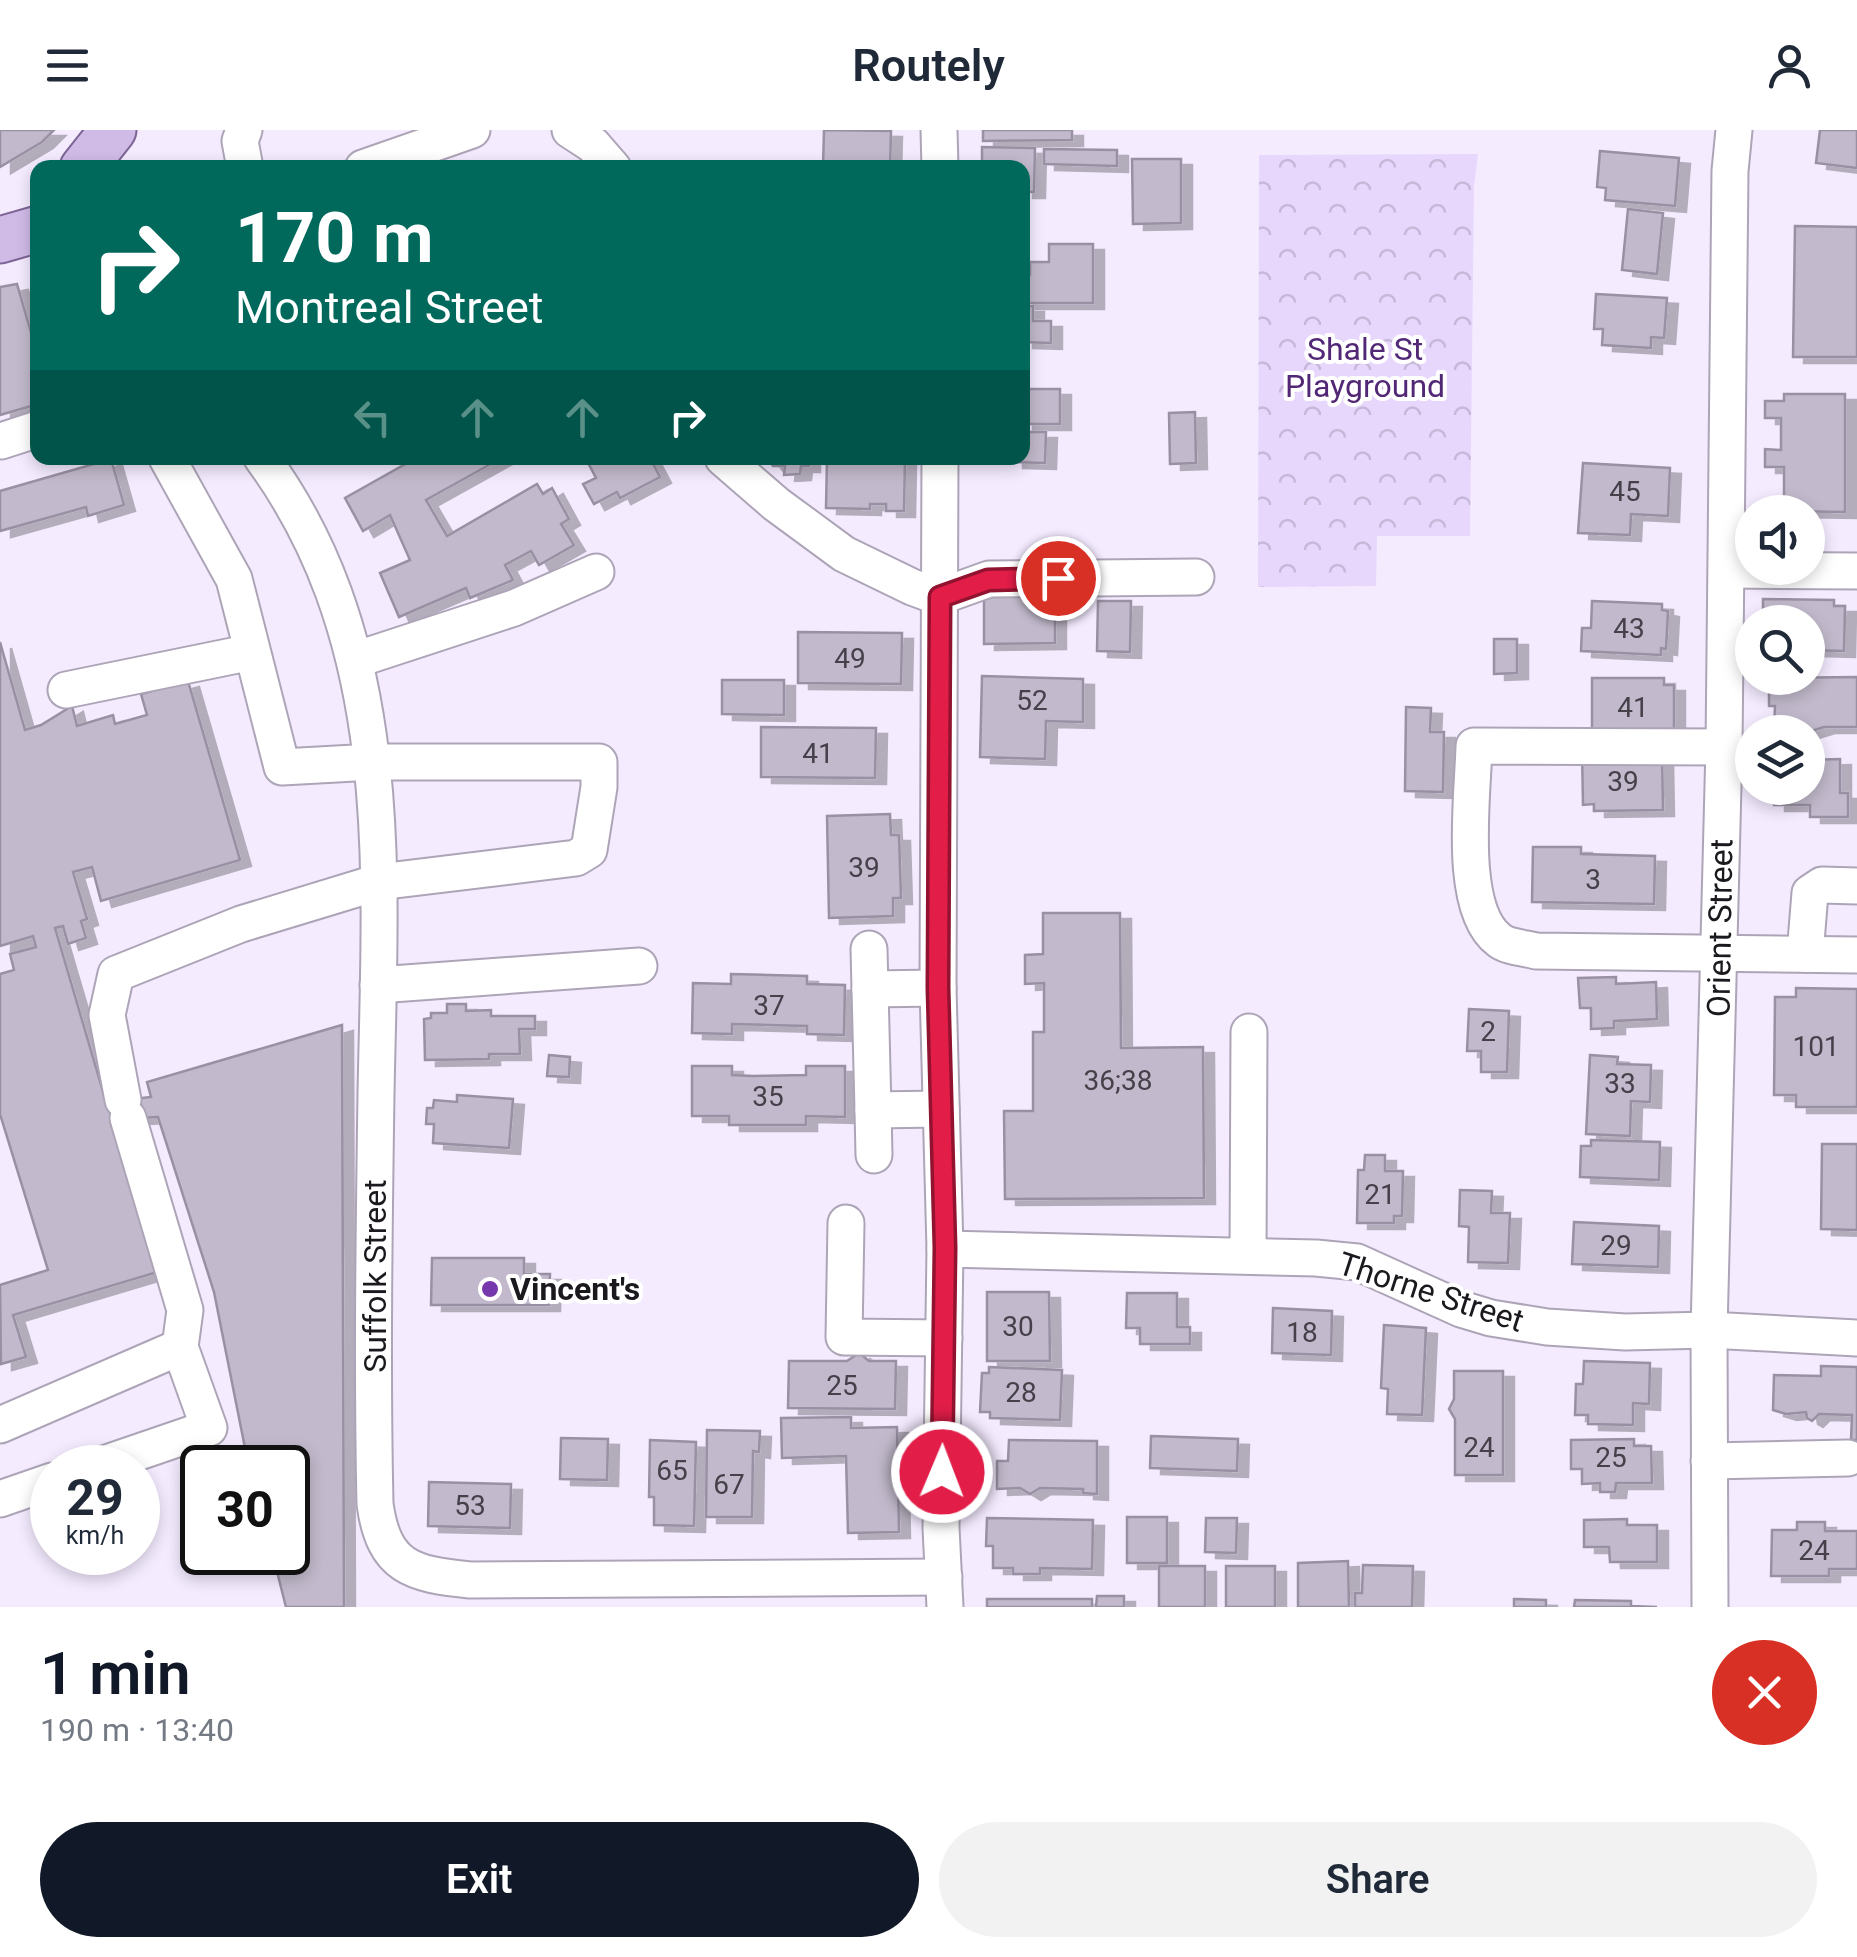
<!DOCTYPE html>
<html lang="en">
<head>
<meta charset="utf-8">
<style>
  body { margin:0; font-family:Roboto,sans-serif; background:#f2f2f3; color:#1f2937; height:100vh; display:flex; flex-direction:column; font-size:38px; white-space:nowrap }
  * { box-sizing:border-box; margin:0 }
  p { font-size:32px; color:#747a83 }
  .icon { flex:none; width:55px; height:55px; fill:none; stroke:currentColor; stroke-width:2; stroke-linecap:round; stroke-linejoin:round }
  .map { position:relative; height:1477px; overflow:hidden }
  .details { display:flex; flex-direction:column; background:#fff; flex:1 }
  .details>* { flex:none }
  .guide { position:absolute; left:30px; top:30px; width:1000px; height:305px; border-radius:20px; box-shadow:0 5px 15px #0003; background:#00695c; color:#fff; overflow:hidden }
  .controls { position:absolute; left:1735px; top:365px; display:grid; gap:20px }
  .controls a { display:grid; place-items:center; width:90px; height:90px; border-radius:50%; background:#fff; box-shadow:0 5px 15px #0003; font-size:50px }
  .speed { position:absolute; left:30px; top:1315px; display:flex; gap:20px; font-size:50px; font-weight:700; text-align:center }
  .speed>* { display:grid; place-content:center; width:130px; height:130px; border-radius:50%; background:#fff; box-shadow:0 5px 15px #0003; line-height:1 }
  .speed small { font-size:25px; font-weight:400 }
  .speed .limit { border:5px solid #111; border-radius:15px; background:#fff; color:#111 }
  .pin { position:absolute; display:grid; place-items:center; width:85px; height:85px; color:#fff; margin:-42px; border:5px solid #fff; border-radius:50%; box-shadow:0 2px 10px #0007 }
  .me { position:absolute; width:110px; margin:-55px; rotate:1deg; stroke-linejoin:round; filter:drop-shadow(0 0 8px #0008) }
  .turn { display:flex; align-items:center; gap:35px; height:210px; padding:0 40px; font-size:45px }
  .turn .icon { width:130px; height:130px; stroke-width:2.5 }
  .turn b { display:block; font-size:70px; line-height:85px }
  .lanes { display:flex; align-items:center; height:95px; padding:0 40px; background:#0003; justify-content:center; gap:50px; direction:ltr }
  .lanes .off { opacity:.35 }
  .round { display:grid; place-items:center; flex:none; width:105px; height:105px; border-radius:52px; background:#f2f2f3 }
  .head { display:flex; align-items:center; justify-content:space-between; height:170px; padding:0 40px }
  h1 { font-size:60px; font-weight:600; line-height:75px; color:#111827 }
  .primary-button { display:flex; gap:20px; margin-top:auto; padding:20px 40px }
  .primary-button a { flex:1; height:115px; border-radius:60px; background:#111827; color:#fff; font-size:40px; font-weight:600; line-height:115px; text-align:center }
  .primary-button a+a { background:#f2f2f3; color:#1f2937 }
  header { display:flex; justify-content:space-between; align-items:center; height:130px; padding:0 40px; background:#fff; font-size:45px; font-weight:600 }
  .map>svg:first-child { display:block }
  .forest { fill:url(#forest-crowns) }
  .building { fill:#c2bacc; stroke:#9991a3; stroke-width:2.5; filter:url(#shadow) }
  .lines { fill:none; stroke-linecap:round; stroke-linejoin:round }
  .minor-casing { stroke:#ada5b7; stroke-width:39 }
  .major-casing { stroke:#7c6496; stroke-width:49 }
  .minor { stroke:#fff; stroke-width:35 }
  .major { stroke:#d0bbe7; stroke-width:45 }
  .route-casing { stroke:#92132f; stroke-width:25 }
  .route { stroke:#e11d48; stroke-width:18 }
  .poi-dot { fill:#7838ad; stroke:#fff; stroke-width:4 }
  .labels { text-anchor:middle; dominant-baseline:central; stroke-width:8; stroke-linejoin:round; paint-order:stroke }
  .number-label { font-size:28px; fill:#45404a }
  .park-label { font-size:32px; fill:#522876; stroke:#fff }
  .street-label { font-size:32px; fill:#1b181e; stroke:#fff }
  .poi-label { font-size:32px; font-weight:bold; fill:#1b181e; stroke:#fff; text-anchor:start }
</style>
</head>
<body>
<header><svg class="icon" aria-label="menu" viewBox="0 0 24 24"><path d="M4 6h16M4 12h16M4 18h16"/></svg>Routely<svg class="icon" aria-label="person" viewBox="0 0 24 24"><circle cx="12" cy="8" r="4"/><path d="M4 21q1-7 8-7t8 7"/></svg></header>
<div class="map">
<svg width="1857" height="1477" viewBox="0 0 1857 1477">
  <defs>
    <pattern id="forest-crowns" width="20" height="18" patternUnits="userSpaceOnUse" patternTransform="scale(2.5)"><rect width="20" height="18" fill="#e8d7fd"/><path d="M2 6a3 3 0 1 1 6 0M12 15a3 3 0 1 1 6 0" fill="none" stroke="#c6b8d8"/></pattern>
    <filter id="shadow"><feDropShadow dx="11" dy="6" stdDeviation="0" flood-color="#0004"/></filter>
  </defs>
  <rect width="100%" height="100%" fill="#f4ebff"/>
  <path class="forest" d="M1478,24L1474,57L1470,406H1377L1376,456L1258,457L1259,25Z"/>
  <g class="building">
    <path d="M0,0H54L42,12L0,37Z"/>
    <path d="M824,0L891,1L890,38L823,37Z"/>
    <path d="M983,0H1072V10L983,11Z"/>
    <path d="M1820,0H1857V38L1816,33Z"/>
    <path d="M982,17L1035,18L1034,62H1022V38H982Z"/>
    <path d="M1044,19L1117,20V36L1044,34Z"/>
    <path d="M1600,21L1679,28L1675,76L1605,70L1606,58L1597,57Z"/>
    <path d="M1132,29H1181V93L1133,94Z"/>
    <path d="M1628,79L1663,83L1657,144L1622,140Z"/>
    <path d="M1795,96L1857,97V227H1793Z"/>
    <path d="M1049,114H1093V173H1023V145H1030V132H1049Z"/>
    <path d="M17,154L38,227V274L0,285V157Z"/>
    <path d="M1596,164L1667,168L1664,208L1651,207V218L1602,215L1603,199H1594Z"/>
    <path d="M1022,176H1033V191H1051V213L1022,212Z"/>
    <rect x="1022" y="259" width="38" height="35"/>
    <path d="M1784,264H1845V382L1784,381V337H1765V319L1781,320V288H1765V271H1784Z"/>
    <path d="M1195,282L1196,333L1170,334L1169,283Z"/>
    <path d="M1022,302H1046L1045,333L1012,332V328H1022Z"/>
    <path d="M416,328L498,330L426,370L447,406L537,354L543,364L552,358L569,389L561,394L574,415L539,435L531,421L505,435L513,450L470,468L466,458L399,487L380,443L410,430L390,385L363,401L345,368Z"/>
    <path d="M650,328L660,347L620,368L617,362L594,374L583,354L596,348L586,329Z"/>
    <path d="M767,328H809V336H801L800,344L784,345L785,336H773Z"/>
    <path d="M827,328H905L904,381H886V374H870V379L826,378Z"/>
    <path d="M111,329L124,375L88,386L86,377L0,401V361Z"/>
    <path d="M1583,333L1670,338L1668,386L1631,384L1630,405L1578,403Z"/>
    <path d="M1055,465V513L984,514V466Z"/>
    <path d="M1763,469L1834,470V476H1845L1844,521L1808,520V492H1763Z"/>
    <path d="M1098,471H1131L1130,522L1097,521Z"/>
    <path d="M1592,471L1662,474V480L1668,481L1666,519L1661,518V525L1581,521L1582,498H1591Z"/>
    <path d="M798,502L902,503L901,554L798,553Z"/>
    <path d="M1494,509H1517V543L1494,544Z"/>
    <path d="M0,512L25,600L41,595L72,576L77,596L113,585L115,594L147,585L141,564L188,551L240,730L101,771L92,737L73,742L87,789L81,791L86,808L68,814L63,796L55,798L106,972L151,967L147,952L342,895L344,1477H286L272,1422H288V1338H249L214,1162L158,987L114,989L161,1141L13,1185L26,1227L1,1234L0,1155L48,1140L0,984V844L14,840L10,824L36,817L33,806L0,816Z"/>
    <path d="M982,546L1083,549V592L1046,591L1045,629L980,627Z"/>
    <path d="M1857,547V597H1824L1808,602L1774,598L1775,576H1769V548Z"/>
    <path d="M1592,548H1664V555H1674V600L1592,599Z"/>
    <path d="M722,550H784V585L722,584Z"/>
    <path d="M1406,577L1431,578L1430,602H1444L1443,662L1405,661Z"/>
    <path d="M761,597L876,598L875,648L761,647Z"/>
    <path d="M1582,621L1662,626L1663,680L1594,681V674L1583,675Z"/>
    <path d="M1840,629V663H1848V687H1810V675H1774V658H1808V630Z"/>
    <path d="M890,684L891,705H899L901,768H893V786L829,788L827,686Z"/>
    <path d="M1533,717H1581V724L1655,726L1654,774L1532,772Z"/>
    <path d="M1043,783H1120L1121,918L1203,917L1204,1068L1005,1069L1004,981H1033V902H1044V853L1025,854V825L1043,824Z"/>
    <path d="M731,844L807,846V854L845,855L844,905L807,904V896L732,894V904L692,903L693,853L731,854Z"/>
    <path d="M1616,847V854L1656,852L1657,889L1614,891V898L1591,899V878H1580L1578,848Z"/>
    <path d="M1796,858L1857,859V977H1796V965H1774L1775,867H1796Z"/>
    <path d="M447,874H466V881L491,880V886H535V899H519L520,924H489V929L425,930L424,889L431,888V883H447Z"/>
    <path d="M1469,879L1509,881L1507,942H1481V921H1467Z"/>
    <path d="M549,925L570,927L569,947L547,946Z"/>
    <path d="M1590,925L1618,927L1617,934L1651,935L1650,972L1631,971L1630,1006L1586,1004Z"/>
    <path d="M692,936H732V945L753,946L806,945V936H845V987L806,986V995H729V986H692Z"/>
    <path d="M457,965L513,969L509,1018L433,1013L434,994H426L427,978H433L434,970L457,972Z"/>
    <path d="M1591,1010L1660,1012L1659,1050L1580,1047L1581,1016H1591Z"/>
    <path d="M1822,1014H1857V1100L1821,1099Z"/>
    <path d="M1365,1025H1385V1041H1403L1402,1086H1394V1093H1357L1358,1040H1364Z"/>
    <path d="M1460,1060L1492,1061L1491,1083H1510L1508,1133L1468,1132L1469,1097L1459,1096Z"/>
    <path d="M1574,1092L1659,1096L1658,1137L1572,1134Z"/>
    <path d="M432,1128H524V1144H550L549,1175H431Z"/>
    <path d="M987,1162H1049L1050,1231H987Z"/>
    <path d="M1127,1163H1177V1197H1190V1214H1140V1198H1126Z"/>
    <path d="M1273,1178L1332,1181L1331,1225L1272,1223Z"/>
    <path d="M1384,1195L1426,1198L1422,1285L1387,1284L1388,1259L1381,1258Z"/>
    <path d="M859,1223L869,1231H896L895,1279L788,1278L789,1231H847Z"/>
    <path d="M1584,1231L1650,1233L1649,1274L1633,1273V1295L1588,1294V1285H1575L1576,1254H1583Z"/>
    <path d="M1821,1236L1857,1237V1310H1851L1852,1285L1819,1284L1812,1291L1807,1288L1806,1282L1786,1284L1773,1280L1774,1245L1821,1246Z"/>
    <path d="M989,1237L1062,1240L1060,1290L990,1288V1282H980L982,1243H989Z"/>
    <path d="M1454,1241H1503V1345H1455V1289L1449,1279L1454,1269Z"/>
    <path d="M851,1287V1298L897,1297L899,1402L848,1403L846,1326L782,1328L781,1288Z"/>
    <path d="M707,1300L760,1301L759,1322L753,1321L752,1387H706Z"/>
    <path d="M1151,1306L1238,1309L1237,1341L1150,1338Z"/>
    <path d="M561,1308L608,1309L607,1350L560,1349Z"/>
    <path d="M1634,1309V1316H1651L1652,1353H1616L1615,1362H1600V1353L1582,1354V1339H1571V1310Z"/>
    <path d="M650,1310L696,1312L694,1396L654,1395V1367H649Z"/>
    <path d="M1009,1310L1097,1311V1364L1083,1363V1359L1040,1358L1030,1364L1020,1358L997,1359V1331H1008Z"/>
    <path d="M429,1352L511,1354L510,1398L428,1396Z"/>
    <rect x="1127" y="1387" width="40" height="46"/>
    <path d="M987,1388L1093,1390L1092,1439L1040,1438V1444H1013V1438H993V1416H986Z"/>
    <path d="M1206,1388H1237L1236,1423L1205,1422Z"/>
    <path d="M1627,1389V1395H1657V1432H1610L1609,1417H1584V1390Z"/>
    <path d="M1797,1392H1825V1401H1857V1439H1829V1446H1771L1772,1400H1797Z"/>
    <path d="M1348,1431L1349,1477H1298V1433Z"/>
    <path d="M1363,1435L1413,1436L1412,1477H1355V1463H1362Z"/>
    <rect x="1159" y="1436" width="46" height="41"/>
    <rect x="1226" y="1436" width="49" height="41"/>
    <path d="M1097,1466H1124V1477H1096Z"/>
    <rect x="987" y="1469" width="105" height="8"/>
    <path d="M1514,1469L1546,1470V1477H1514Z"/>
    <path d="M1575,1470L1631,1471V1476L1657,1477H1574Z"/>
  </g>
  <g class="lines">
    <defs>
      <g id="minor">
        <path d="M244,0L240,11L245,38"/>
        <path d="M570,0L593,15L613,38"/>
        <path d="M939,0L940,38"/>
        <path d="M363,38L472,0"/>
        <path d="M1,311L38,299"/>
        <path d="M262,328C399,515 380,745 376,964C374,1101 372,1238 375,1374C384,1438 412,1444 470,1450L944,1447"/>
        <path d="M723,328L776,374L844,424L912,457L939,467L989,449L1196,447"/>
        <path d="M940,328L938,858L945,1119L941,1398L945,1477"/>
        <path d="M1727,440L1857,441"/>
        <path d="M355,530L514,478L596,442"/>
        <path d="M66,560L252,522"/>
        <path d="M1724,617L1474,616C1473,663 1457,779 1499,810C1507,817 1525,818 1536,821L1857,825"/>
        <path d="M869,819L870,859"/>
        <path d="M1805,824L1810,763L1822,755L1857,756"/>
        <path d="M378,855L639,836"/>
        <path d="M938,858L870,859L873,980L941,979"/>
        <path d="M123,970L107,885L116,844L241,794L379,752L576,728L589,720L599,657V632H373L282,637L234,449L167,328"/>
        <path d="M873,980L874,1025"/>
        <path d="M128,988L185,1180L180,1217"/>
        <path d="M846,1093L844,1207L944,1208"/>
        <path d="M945,1119L1316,1128L1357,1132L1461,1179L1491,1188L1547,1197L1625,1202L1709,1200L1857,1208"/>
        <path d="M1248,1125L1249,902"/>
        <path d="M0,1295L180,1217L209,1298L92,1338"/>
        <path d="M1709,1331L1848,1328"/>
        <path d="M0,1369L52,1351"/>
        <path d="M1710,1477L1709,1200L1724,617L1730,41L1734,0"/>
      </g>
      <g id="major">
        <path d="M83,38L113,0"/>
        <path d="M0,110L38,99"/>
      </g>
    </defs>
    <use href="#minor" class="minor-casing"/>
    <use href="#major" class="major-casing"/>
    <use href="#minor" class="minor"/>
    <use href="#major" class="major"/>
  </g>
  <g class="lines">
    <defs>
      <path id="route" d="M942,1342L945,1118L938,858L940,467L988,450L1058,448"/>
    </defs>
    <use href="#route" class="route-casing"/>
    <use href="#route" class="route"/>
  </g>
  <circle class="poi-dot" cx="490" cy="1159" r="10"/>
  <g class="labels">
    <g class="number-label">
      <text x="1625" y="361">45</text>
      <text x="1629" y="498">43</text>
      <text x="850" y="528">49</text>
      <text x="1032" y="570">52</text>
      <text x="1633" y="577">41</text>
      <text x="818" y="623">41</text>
      <text x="1623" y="651">39</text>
      <text x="864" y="737">39</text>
      <text x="1593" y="749">3</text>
      <text x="769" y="875">37</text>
      <text x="1488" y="901">2</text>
      <text x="1816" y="916">101</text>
      <text x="1118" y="950">36;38</text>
      <text x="1620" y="953">33</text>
      <text x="768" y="966">35</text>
      <text x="1380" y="1064">21</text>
      <text x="1616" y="1115">29</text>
      <text x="1018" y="1196">30</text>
      <text x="1302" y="1202">18</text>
      <text x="842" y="1255">25</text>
      <text x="1021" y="1262">28</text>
      <text x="1479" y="1317">24</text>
      <text x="1611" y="1327">25</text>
      <text x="672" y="1340">65</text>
      <text x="729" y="1354">67</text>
      <text x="470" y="1375">53</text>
      <text x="1814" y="1420">24</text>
    </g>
    <g class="park-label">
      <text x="1365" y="219">Shale St<tspan x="1365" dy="37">Playground</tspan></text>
    </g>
    <g class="street-label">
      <text transform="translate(1720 798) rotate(-89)">Orient Street</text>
      <text transform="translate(375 1146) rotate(-90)">Suffolk Street</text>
      <text transform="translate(1431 1162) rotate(18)">Thorne Street</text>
    </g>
    <g class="poi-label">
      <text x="510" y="1159">Vincent's</text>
    </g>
  </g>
</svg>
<div class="controls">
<a><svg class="icon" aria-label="sound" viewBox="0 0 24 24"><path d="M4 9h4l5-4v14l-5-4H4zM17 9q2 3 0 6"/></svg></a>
<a><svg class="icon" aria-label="search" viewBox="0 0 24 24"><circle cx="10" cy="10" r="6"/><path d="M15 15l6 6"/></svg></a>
<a><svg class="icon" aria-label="layers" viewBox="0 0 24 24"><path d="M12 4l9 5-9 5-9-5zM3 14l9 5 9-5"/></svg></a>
</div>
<div class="speed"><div>29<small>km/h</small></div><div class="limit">30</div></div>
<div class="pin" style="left:1058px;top:448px;background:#d93025"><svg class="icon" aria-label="arrive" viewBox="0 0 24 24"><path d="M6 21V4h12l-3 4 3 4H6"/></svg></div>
<svg class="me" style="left:942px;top:1342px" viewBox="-20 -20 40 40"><circle r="17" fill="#e11d48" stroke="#fff" stroke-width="3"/><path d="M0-11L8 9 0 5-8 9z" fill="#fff"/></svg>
<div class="guide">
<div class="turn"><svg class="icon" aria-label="right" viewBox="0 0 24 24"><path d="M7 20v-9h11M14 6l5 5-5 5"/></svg><div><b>170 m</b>Montreal Street</div></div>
<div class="lanes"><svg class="icon off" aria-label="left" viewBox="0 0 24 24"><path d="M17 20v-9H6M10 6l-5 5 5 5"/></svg><svg class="icon off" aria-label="ahead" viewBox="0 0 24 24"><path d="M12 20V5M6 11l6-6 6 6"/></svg><svg class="icon off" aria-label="ahead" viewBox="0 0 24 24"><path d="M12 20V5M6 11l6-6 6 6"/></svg><svg class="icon" aria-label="right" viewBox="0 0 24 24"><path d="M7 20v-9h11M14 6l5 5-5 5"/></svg></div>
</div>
</div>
<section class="details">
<div class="head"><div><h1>1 min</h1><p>190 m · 13:40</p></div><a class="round" style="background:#d93025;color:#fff"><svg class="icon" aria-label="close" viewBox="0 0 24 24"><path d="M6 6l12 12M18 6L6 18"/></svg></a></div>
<div class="primary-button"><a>Exit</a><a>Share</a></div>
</section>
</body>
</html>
